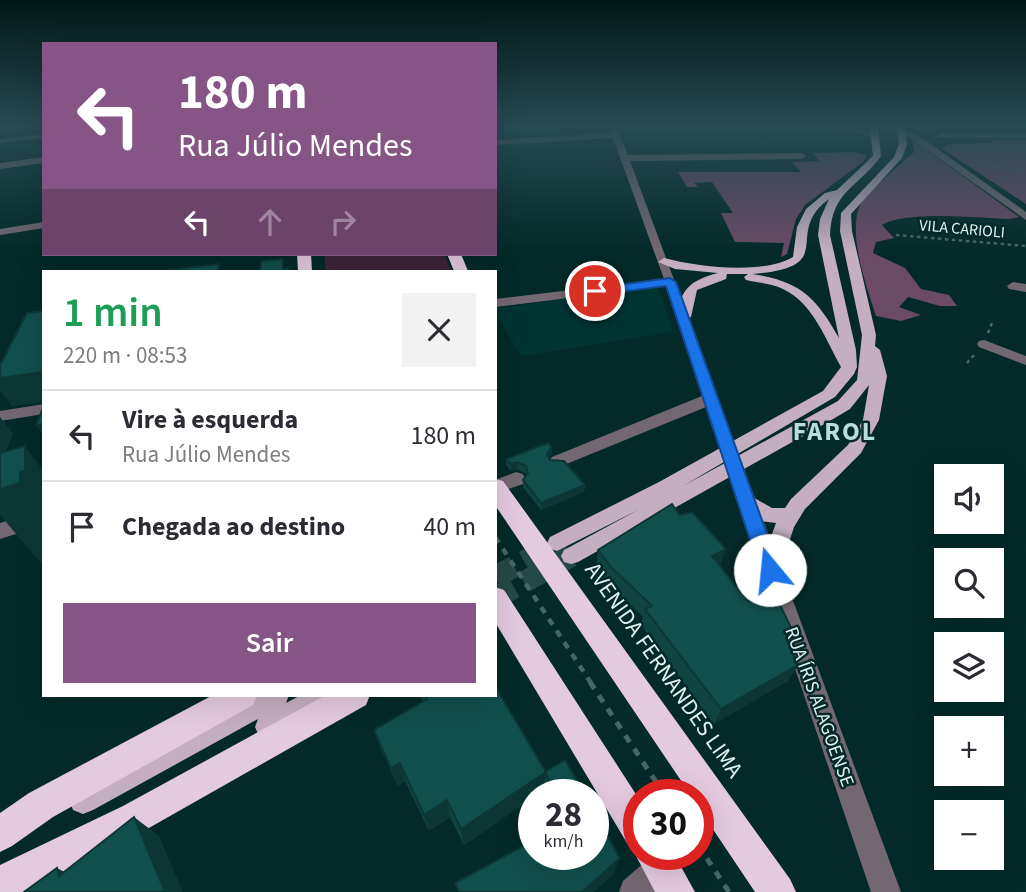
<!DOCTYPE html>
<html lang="pt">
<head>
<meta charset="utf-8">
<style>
  body { margin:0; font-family:"Source Sans 3",sans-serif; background:#f2f2f3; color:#2b2b33; height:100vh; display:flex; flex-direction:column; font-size:26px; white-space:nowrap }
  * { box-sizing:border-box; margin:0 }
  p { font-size:23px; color:#7c7c81 }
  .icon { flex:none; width:38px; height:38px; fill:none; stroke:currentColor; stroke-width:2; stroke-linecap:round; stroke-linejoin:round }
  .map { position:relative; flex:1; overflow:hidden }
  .details { position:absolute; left:42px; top:270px; width:455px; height:427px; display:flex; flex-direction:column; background:#fff; border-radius:0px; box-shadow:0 7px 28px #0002 }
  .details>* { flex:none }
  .top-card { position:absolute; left:42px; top:42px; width:455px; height:214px; border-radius:0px; box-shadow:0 7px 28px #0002; background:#875585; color:#fff; overflow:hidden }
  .buttons { position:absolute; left:934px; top:464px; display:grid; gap:14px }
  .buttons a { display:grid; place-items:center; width:70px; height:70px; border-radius:0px; background:#fff; box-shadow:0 7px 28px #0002; font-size:35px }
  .speed { position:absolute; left:518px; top:779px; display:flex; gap:14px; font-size:35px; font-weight:700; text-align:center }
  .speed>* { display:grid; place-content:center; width:91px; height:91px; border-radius:50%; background:#fff; box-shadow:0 7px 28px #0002; line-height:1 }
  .speed small { font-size:18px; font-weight:400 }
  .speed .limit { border:10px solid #d22; background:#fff; color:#111 }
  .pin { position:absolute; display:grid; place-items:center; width:60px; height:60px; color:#fff; margin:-30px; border:4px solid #fff; border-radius:50%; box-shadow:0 2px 7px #0007 }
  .me { position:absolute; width:77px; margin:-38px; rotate:343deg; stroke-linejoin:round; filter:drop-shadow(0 0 5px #0008) }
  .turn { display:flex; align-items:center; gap:24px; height:147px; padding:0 21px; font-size:32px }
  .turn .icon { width:91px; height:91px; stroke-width:2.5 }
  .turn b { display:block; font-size:49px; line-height:60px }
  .lanes { display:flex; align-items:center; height:66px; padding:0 21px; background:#0003; justify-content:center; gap:35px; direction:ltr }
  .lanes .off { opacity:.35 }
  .round { display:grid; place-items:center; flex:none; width:74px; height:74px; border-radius:0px; background:#f2f2f3 }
  .summary { display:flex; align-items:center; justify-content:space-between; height:119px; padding:0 21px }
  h1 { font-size:42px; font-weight:600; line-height:52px; color:#1e9e55 }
  .action { display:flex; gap:14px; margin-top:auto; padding:14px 21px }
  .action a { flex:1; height:80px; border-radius:0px; background:#875585; color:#fff; font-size:28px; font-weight:600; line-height:80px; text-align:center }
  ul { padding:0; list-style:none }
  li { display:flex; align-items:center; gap:21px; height:91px; padding:0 21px; border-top:2px solid #e1e1e2 }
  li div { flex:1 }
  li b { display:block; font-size:26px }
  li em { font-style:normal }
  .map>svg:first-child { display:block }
  .built { fill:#003432 }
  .green { fill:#3f253b }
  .forest { fill:#6a4a65 }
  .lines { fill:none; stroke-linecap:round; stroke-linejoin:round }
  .major-tunnel { stroke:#244846; stroke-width:22; stroke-dasharray:22 11; stroke-linecap:butt }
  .path-far3 { stroke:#466765; stroke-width:2; stroke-dasharray:2.5 2.5; stroke-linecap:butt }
  .path-far2 { stroke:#466765; stroke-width:2.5; stroke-dasharray:3.5 3.5; stroke-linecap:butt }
  .path-far1 { stroke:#466765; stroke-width:4.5; stroke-dasharray:7 7; stroke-linecap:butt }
  .path { stroke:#466765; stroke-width:5; stroke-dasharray:8 8; stroke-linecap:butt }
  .minor { fill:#736871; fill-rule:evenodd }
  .major { fill:#c4aec0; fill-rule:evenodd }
  .highway { fill:#e4cadf; fill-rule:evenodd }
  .wall { fill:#0f4441 }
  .shaded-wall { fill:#0c3735 }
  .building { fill:#114f4c; stroke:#0c3735; stroke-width:2 }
  .route { fill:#1a73e8; stroke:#114b97; stroke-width:2 }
  .labels { text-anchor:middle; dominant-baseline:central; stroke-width:5; stroke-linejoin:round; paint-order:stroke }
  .far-street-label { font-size:16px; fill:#dff3f1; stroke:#032a28 }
  .street-label { font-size:19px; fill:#dff3f1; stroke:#032a28 }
  .near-street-label { font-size:23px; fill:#dff3f1; stroke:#032a28 }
  .district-label { font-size:26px; font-weight:bold; letter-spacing:2px; fill:#b7dedb; stroke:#032a28 }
</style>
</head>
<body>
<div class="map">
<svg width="1026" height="892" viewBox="0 0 1026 892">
  <rect width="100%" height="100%" fill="#032a28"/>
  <path class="built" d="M657,285L673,332L521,356L495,312V309Z"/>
  <path class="green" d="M324,254H444L451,271H326Z"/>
  <g class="forest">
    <path d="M912,139L1019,217L1009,219C979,218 906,210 882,225L894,238L876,242L873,253L905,268L921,289L949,295L957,306H940L908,297L899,307L921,315L901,321L876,316C867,288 847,233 860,205C867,192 902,163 914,152Z"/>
    <path d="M1026,139V204L941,148L949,144L992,143L991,140Z"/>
    <path d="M853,152L866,155L864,161L805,205L796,219L787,254L781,257L784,243L735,242L721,213H733L712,182L694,183L698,187H687L678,172H801L792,162L819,161L813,153Z"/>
  </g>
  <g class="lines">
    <g class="major-tunnel">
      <path d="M495,577L551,547"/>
      <path d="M495,598L571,556"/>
    </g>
    <g class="path-far3">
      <path d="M726,128L803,127"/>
      <path d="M976,166L1026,169"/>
    </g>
    <g class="path-far2">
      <path d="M896,235L1026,246"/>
      <path d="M988,333L992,323"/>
      <path d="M967,363L975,354"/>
    </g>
    <path class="path-far1" d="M495,537L591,683"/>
    <g class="path">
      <path d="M590,682L664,794"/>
      <path d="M698,845L729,892"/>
    </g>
    <g class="minor">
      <path d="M609,127H617L628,155L802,153L806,156L802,159L630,161L901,892H871L706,407L564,465H552L549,461L552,457L702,396L666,286L495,307V299L664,279L613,138L495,145V140L611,133Z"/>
      <path d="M837,127H849L880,136L876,138Z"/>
      <path d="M897,129L918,135L1026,212V220L912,139L897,133Z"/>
      <path d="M940,133L1026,134V138L937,137Z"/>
      <path d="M44,134V138L0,143V139Z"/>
      <path d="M44,157V163L0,169V163Z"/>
      <path d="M44,222V228L0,235V229Z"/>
      <path d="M1013,282L1026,284V292L1009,289L1007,286Z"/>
      <path d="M984,340L1026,356V365L979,347L977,344L979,341Z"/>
      <path d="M44,404V414L0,421V411Z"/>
      <path d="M516,472L523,474L525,479L523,484L495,494V480Z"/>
      <path d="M44,510V525L0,539V523Z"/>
      <path d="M654,854L672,855L676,866L672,877L656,892H619L623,881Z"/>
    </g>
    <g class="major">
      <path d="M870,127H878L881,156C858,188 832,190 830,235L856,350L857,367L854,374L835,397L683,486L838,401L857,380L862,335L840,231L841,213L894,157L899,144L896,127H904L907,144L902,158L851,214L852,231L876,335L875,346L880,350L887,376L879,420L861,453L805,509L794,527L778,576L770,579L762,576L759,570L776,523L761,521L739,502L742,497L749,495L772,508H785L791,499L848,445L863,420L869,385L850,409L828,422L578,562L571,564L564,562L561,556L564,550L638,510L557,551L550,549L547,543L550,537L659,482L823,391L841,367C826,340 813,303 783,289C771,283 758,283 746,280L744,277L748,274H727L726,279L697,290L691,317L684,321L677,317C680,289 691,280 718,273L675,269L658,262L664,258C698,267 762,275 793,257L797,227L806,209L825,193L837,190L873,156ZM829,199L820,219L818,235L839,338C816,297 800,281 752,274C842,267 781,234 829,199Z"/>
      <path d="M252,695H289L286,703L301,695H338L334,704L277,736L268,740L259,736L255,727L258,719L93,810L83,814L73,810L69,800L73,790Z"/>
    </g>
    <g class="highway">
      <path d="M297,254H311L312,271H298Z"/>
      <path d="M447,254H461L468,271H454Z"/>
      <path d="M495,479L503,481L790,879L796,892H755L698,807V794H690L495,505Z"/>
      <path d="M495,587L504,590L639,799V854H674L695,892H655L635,854L638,848L627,843L495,622Z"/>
      <path d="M213,695H257L253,705L53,817L12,846L0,852V813L29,793Z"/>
      <path d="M326,695H370L366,705L103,854L24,892H0V865L123,806Z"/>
    </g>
  </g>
  <g class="wall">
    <path d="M537,127H564V129H538Z"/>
    <path d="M552,454L549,458L550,460L585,485L584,492L541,510L523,487V480L526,475L525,473L517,469L511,471L506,465V459Z"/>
    <path d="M598,550L720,565L748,601L794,634L788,644L798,665L788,681L714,724L641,625L643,617L609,584L596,567Z"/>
    <path d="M419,695H495L546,772L585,794H543L544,790L537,794H534V797L464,845L450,817L429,831L405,781L398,786L381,749L374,730L423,702Z"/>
  </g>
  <g class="shaded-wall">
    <path d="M44,372V402L12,406L0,390V378Z"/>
    <path d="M0,417L13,434L6,450L0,452Z"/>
    <path d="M44,424V436L36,425Z"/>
    <path d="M25,446L44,472V561L40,562L0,515V489Z"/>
    <path d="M552,447V454L546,461L547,454Z"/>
    <path d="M517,462V469L511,471V464Z"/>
    <path d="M585,485L584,492L541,510V503Z"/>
    <path d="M726,549L720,566L712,556Z"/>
    <path d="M794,634L785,650L786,638Z"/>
    <path d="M798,665L788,681L714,724L721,709Z"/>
    <path d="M400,763L405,781L398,786L391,768Z"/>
    <path d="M545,772L544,790L537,794H534V797L464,845L461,829L546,772Z"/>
    <path d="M447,800L450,817L429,831L424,815Z"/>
    <path d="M134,817L159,836L183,892H165Z"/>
    <path d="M620,858L613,875L594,892H582Z"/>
    <path d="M57,868L88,885L59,876Z"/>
  </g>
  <g class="building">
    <path d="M283,259V269L288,268V271H260L261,261Z"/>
    <path d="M219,264L218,271H167L168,270Z"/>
    <path d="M44,311V372L0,378V365L27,313Z"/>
    <path d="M44,406V424L36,425Z"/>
    <path d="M548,443L552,447L547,454L550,460L564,461L585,485L541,503L523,480L528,473L526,466L517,462L511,464L506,459Z"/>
    <path d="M25,446V471L20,472V483L0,489V453Z"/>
    <path d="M672,504L679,515L692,512L726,549L712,556L748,601L773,590L794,634L786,638L798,665L721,709L645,609L652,606L612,568L598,550Z"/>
    <path d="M495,686L546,772L461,829L447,800L424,815L400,763L391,768L374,730L427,699L425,695H495Z"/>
    <path d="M565,760L585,794H556L545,772Z"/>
    <path d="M593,810L620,858L582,892H459L455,883L534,840V854H593Z"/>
    <path d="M134,817L165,892H24L57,868L59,876Z"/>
  </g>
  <linearGradient id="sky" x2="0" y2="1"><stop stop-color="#021716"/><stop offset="0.5" stop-color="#284a53"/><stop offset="1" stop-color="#284a53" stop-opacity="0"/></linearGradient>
  <rect width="1026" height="252" fill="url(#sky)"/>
  <path class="route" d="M670,278L676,282L780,570L777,576L770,578L763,576L760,570L666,286L595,295L590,291L595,288Z"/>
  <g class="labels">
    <g class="far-street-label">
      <text transform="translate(962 229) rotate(5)">VILA CARIOLI</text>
    </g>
    <g class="street-label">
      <text transform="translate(819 707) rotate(70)">RUA ÍRIS ALAGOENSE</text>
    </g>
    <g class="near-street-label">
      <text transform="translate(664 670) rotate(55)">AVENIDA FERNANDES LIMA</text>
    </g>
    <g class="district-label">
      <text x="835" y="431">FAROL</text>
    </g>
  </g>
</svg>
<div class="buttons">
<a><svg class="icon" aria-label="sound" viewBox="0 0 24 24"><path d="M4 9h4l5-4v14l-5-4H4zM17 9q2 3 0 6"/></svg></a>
<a><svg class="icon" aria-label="search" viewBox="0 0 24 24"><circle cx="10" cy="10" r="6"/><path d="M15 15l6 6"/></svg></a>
<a><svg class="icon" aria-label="layers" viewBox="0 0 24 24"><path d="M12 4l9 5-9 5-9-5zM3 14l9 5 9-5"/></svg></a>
<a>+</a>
<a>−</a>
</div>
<div class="speed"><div>28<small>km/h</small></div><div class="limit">30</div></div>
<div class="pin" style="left:595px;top:291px;background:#d93025"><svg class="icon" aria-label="arrive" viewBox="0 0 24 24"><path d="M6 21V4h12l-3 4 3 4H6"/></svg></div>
<svg class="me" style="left:770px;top:570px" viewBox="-20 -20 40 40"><circle r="19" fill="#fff"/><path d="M0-13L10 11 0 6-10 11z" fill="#1a73e8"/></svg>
<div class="top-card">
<div class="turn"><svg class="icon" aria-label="left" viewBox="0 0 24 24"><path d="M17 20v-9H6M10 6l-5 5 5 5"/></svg><div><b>180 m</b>Rua Júlio Mendes</div></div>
<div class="lanes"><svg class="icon" aria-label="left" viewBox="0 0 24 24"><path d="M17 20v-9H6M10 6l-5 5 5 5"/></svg><svg class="icon off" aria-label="ahead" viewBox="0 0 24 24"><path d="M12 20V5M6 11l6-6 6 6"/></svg><svg class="icon off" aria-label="right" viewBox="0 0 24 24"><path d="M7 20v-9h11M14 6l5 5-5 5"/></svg></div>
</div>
<section class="details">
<div class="summary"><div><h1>1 min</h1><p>220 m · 08:53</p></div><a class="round"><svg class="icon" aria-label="close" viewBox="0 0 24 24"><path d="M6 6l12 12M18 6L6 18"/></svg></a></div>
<ul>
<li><svg class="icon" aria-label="left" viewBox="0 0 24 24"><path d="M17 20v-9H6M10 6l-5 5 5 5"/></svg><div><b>Vire à esquerda</b><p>Rua Júlio Mendes</p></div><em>180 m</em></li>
<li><svg class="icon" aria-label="arrive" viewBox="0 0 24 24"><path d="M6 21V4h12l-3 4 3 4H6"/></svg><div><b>Chegada ao destino</b></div><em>40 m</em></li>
</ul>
<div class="action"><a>Sair</a></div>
</section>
</div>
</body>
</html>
